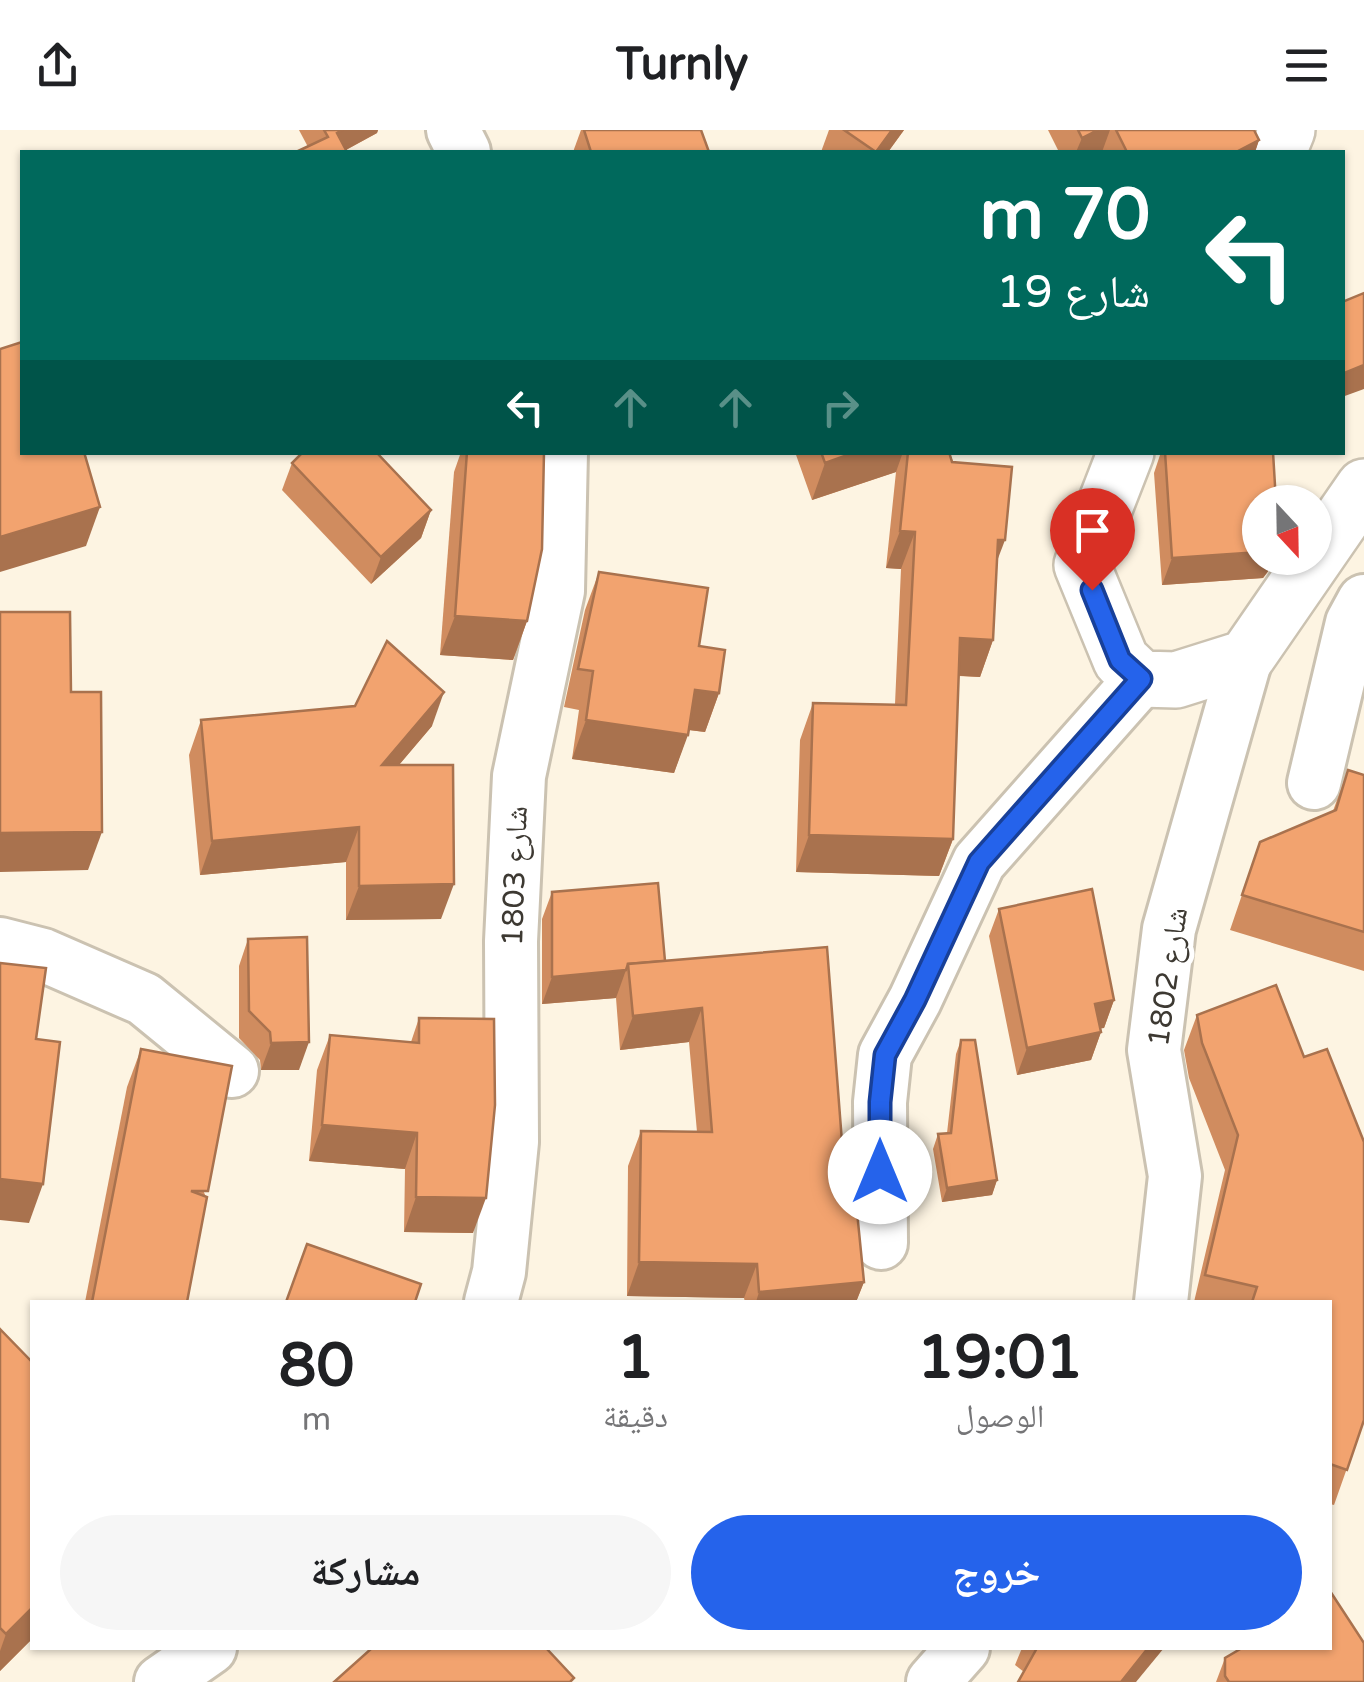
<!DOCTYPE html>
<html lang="ar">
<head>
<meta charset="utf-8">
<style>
  body { margin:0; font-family:"Varela Round","Noto Naskh Arabic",sans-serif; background:#f6f6f6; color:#202124; direction:rtl; height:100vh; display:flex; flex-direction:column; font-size:38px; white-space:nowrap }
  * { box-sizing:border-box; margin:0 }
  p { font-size:32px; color:#757577 }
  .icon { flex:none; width:55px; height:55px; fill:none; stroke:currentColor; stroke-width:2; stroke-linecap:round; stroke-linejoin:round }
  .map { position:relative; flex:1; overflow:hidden; direction:ltr }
  .sheet { position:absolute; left:30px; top:1170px; width:1302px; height:350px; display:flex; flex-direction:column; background:#fff; border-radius:0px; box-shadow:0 2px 8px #0004; direction:rtl }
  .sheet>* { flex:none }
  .guide { position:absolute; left:20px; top:20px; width:1325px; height:305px; border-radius:0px; box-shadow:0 2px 8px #0004; direction:rtl; background:#00695c; color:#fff; overflow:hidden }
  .needle { width:65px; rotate:158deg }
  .fabs { position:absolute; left:1242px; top:355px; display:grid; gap:20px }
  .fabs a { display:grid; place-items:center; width:90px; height:90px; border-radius:50%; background:#fff; box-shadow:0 2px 8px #0004; font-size:50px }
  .pin { position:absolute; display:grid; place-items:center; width:85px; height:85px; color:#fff; margin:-102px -42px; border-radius:50% 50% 50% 0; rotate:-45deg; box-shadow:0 0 10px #0007 }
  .pin .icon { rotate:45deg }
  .me { position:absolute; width:110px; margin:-55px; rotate:0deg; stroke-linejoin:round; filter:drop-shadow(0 0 8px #0008) }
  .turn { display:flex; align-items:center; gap:35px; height:210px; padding:0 30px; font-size:45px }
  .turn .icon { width:130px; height:130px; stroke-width:2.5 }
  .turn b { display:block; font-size:70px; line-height:85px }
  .lanes { display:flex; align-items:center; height:95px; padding:0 30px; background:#0003; justify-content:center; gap:50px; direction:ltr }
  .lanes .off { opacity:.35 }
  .eta { display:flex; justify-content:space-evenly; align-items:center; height:170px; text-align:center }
  .eta b { font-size:60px; font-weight:700; line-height:70px }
  .cta { display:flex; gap:20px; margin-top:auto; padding:20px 30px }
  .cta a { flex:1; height:115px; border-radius:60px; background:#2563eb; color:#fff; font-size:40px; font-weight:700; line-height:115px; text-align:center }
  .cta a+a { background:#f6f6f6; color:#202124 }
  header { display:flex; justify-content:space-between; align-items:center; height:130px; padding:0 30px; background:#fff; font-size:45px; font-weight:700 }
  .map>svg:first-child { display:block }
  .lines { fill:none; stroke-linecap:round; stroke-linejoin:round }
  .minor-casing { stroke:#cbc2b1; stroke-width:58 }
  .tertiary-casing { stroke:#cbc2b1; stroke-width:60 }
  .minor { stroke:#fff; stroke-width:52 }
  .tertiary { stroke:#fff; stroke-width:55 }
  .wall { fill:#d08c5f }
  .shaded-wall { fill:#a9724e }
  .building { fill:#f2a36f; stroke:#a9724e; stroke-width:2.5 }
  .route-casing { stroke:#184099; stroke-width:25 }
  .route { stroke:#2563eb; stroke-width:18 }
  .labels { text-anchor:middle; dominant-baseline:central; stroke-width:10; stroke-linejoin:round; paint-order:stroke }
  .street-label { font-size:30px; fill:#3d3932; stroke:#fff }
</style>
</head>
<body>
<header><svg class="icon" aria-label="menu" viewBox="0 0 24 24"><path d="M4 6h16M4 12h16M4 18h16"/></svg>Turnly<svg class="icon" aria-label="share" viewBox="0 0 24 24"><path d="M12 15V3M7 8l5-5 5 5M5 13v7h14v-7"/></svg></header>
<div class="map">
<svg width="1364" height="1552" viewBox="0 0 1364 1552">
  <rect width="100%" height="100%" fill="#fdf4e2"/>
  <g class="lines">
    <defs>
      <g id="minor">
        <path d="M453,0L464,22"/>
        <path d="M1314,653L1352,493L1364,471"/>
        <path d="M0,814L43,825L144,869L232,941"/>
        <path d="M881,1113L880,972L885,925L915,870L979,732L1141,549"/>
        <path d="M491,1172L499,1142L512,1012L511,811L519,646L558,461L561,322"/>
        <path d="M1161,1172L1175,1046L1154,920L1169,799L1246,528"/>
        <path d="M161,1552L210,1518"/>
        <path d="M933,1552L963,1518"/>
      </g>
      <g id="tertiary">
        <path d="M1278,22L1287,0"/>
        <path d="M1126,322L1082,435L1121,530L1141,549L1176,550L1246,528L1364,357"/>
      </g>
    </defs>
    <use href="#minor" class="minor-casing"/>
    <use href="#tertiary" class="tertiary-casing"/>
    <use href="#minor" class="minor"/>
    <use href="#tertiary" class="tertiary"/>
  </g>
  <g class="wall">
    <path d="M299,0H378L377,3L346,20L308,17Z"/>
    <path d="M581,0H701L709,22H573Z"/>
    <path d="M829,0H904L888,22H821Z"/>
    <path d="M1048,0H1254L1259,10L1255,22H1059Z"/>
    <path d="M461,322H544L527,491L513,530L440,525L454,342Z"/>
    <path d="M795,322H949L997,432L993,510L980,547L959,546L953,709L939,746L796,742L800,610L813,573L895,574L901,439L886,438L896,342L812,370Z"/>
    <path d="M1161,322H1273L1260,428H1273L1269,440L1263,448L1162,455L1154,343Z"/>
    <path d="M292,333L431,380L421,408L371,454L282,360Z"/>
    <path d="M599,442L699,516L719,563L705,602L689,600L674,643L572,629L579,580L564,577L585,480Z"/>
    <path d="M201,590L432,596L399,635L441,789L346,790V732L200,745L189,625Z"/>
    <path d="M1348,640L1364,645V841L1230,800L1260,712L1333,681Z"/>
    <path d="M552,762L665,831L842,1012L864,1152L856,1172H745L744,1168L627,1166L628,1036L641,1001L697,1002L689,912L620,920L616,868L542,874V789Z"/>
    <path d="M999,779L1114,870L1104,898H1100L1101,902L1091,930L1017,945L989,806Z"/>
    <path d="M248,809L299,940H261L260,930L239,908V836Z"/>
    <path d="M1276,855L1304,927L1327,919L1364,1012V1290L1334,1375L1330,1374V1172H1194L1225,1040L1189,948L1184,920L1197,885Z"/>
    <path d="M419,888L473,1103L404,1102L405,1039L309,1031L317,940L330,905L411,912Z"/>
    <path d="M961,910L997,1050L992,1065L942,1072L933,1019L938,1004L947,1003L956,924Z"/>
    <path d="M141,919L206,1067L187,1172H85L127,957Z"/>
    <path d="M0,1199L32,1232V1509L0,1541Z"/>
    <path d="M1022,1518H1164L1024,1542L1015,1535Z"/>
    <path d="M1225,1528L1364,1552H1216Z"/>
  </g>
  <g class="shaded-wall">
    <path d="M343,0H378L377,3L342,22L337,3Z"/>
    <path d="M892,0H904L888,22H876Z"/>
    <path d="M1098,0H1110L1102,22H1076L1082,8Z"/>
    <path d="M1259,10L1255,22H1236Z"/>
    <path d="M1364,235V259L1342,267V244Z"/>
    <path d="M856,322H903L896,342L812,370L825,333Z"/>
    <path d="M100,377L86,416L0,442V407Z"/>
    <path d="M431,380L421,408L371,454L381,427Z"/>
    <path d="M900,401L915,402L901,439L886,438Z"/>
    <path d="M998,410H1005L991,447Z"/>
    <path d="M1260,422V428H1273L1269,440L1263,448L1162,455L1172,428Z"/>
    <path d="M455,486L527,491L513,530L440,525Z"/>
    <path d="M960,508L993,510L980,547L947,545Z"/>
    <path d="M695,560L719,563L705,602L681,599Z"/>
    <path d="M444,562L432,596L370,669L382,635Z"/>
    <path d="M586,590L688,605L674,643L572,629Z"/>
    <path d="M359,697L346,732L200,745L212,711Z"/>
    <path d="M102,702L88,740L0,742V703Z"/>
    <path d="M809,705L953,709L939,746L796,742Z"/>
    <path d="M454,754L441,789L346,790L359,756Z"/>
    <path d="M626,840L616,868L542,874L552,847Z"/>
    <path d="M1114,870L1104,898L1085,901L1095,874Z"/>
    <path d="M702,878L689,912L620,920L633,886Z"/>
    <path d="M1101,902L1091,930L1017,945L1027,918Z"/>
    <path d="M309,912L299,940H261L271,913Z"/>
    <path d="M322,995L417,1003L405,1039L309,1031Z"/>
    <path d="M0,1049L43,1054L29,1093L0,1090Z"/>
    <path d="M997,1050L992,1065L942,1072L947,1058Z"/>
    <path d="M416,1067L486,1068L473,1103L404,1102Z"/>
    <path d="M639,1132L757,1134L744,1168L627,1166Z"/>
    <path d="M864,1152L856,1172H756L759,1162Z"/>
    <path d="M32,1478V1509L0,1541V1521L6,1504Z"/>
    <path d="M1148,1518H1164L1136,1552H1121Z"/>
  </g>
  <g class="building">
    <path d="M324,0H343L337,3L347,22H296L328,7Z"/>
    <path d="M584,0H701L709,22H591Z"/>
    <path d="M844,0H892L876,22Z"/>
    <path d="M1078,0H1098L1082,8Z"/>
    <path d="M1116,0H1254L1259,10L1236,22H1127Z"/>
    <path d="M1364,163V235L1342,244V172Z"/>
    <path d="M22,212V322H84L100,377L0,407V219Z"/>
    <path d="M303,322H376L431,380L381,427L292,333Z"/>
    <path d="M467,322H544L542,419L527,491L455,486Z"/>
    <path d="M821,322H856L825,333Z"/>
    <path d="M908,322H949L952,332L1012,337L1005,410H998L993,510L960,508L953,709L809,705L813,573L906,575L915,402L900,401Z"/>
    <path d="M1165,322H1273L1276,372H1260V422L1172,428Z"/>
    <path d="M599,442L708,458L699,516L725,520L719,563L695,560L688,605L586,590L593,541L578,539Z"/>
    <path d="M0,482H70L71,562H101L102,702L0,703Z"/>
    <path d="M387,511L444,562L382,635H453L454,754L359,756V697L212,711L201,590L355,576Z"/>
    <path d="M1348,640L1364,645V802L1242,765L1260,712L1336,680Z"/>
    <path d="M658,753L665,831L628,834L626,840L552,847V762Z"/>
    <path d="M1092,759L1114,870L1095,874L1101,902L1027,918L999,779Z"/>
    <path d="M307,807L309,912L271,913L270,902L249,881L248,809Z"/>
    <path d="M827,817L842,1012L850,1011L864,1152L759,1162L757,1134L639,1132L641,1001L712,1002L702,878L633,886L628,834Z"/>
    <path d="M0,833L46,838L36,909L60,912L43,1054L0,1049Z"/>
    <path d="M1276,855L1304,927L1327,919L1364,1012V1290L1347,1340L1330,1334V1172H1252L1257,1157L1205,1145L1238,1005L1202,913L1197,885Z"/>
    <path d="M419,888L494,889L495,975L486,1068L416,1067L417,1003L322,995L330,905L419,913Z"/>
    <path d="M961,910H975L997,1050L947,1058L938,1004L951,1003Z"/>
    <path d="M141,919L232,936L208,1061H191L207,1067L187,1172H92Z"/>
    <path d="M307,1114L421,1154L415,1172H286Z"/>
    <path d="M0,1199L32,1232V1478L6,1504L0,1498Z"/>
    <path d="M1330,1461L1364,1513V1552H1229L1225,1546V1528L1242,1518H1330Z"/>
    <path d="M372,1518H546L574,1548L570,1552H334Z"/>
    <path d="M1037,1518H1148L1121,1552H1018Z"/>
  </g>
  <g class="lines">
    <defs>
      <path id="route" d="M880,1042V972L885,925L915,870L979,732L1141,549L1120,530L1092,460"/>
    </defs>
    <use href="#route" class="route-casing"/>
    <use href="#route" class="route"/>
  </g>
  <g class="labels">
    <g class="street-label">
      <text transform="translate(515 746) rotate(-88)">شارع 1803</text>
      <text transform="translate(1168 847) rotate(-82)">شارع 1802</text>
    </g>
  </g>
</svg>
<div class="fabs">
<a><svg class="needle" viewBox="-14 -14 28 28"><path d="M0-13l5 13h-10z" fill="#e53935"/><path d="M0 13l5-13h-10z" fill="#757577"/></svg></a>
</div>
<div class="pin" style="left:1092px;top:460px;background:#d93025"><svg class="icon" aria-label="arrive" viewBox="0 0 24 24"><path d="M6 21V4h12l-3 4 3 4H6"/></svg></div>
<svg class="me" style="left:880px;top:1042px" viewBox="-20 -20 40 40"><circle r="19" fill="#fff"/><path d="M0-13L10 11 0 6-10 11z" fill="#2563eb"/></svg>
<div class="guide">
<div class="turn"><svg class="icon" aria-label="left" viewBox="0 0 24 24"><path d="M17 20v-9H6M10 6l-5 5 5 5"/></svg><div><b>70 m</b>شارع 19</div></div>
<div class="lanes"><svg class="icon" aria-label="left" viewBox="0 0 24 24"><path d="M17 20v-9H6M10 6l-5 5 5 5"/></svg><svg class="icon off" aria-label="ahead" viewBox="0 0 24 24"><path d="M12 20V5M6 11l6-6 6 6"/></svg><svg class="icon off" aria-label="ahead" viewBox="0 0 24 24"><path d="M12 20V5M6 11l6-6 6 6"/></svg><svg class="icon off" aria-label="right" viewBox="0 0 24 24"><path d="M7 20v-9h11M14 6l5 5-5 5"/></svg></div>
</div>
<section class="sheet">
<div class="eta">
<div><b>19:01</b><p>الوصول</p></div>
<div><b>1</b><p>دقيقة</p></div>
<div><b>80</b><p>m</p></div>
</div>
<div class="cta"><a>خروج</a><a>مشاركة</a></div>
</section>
</div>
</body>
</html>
